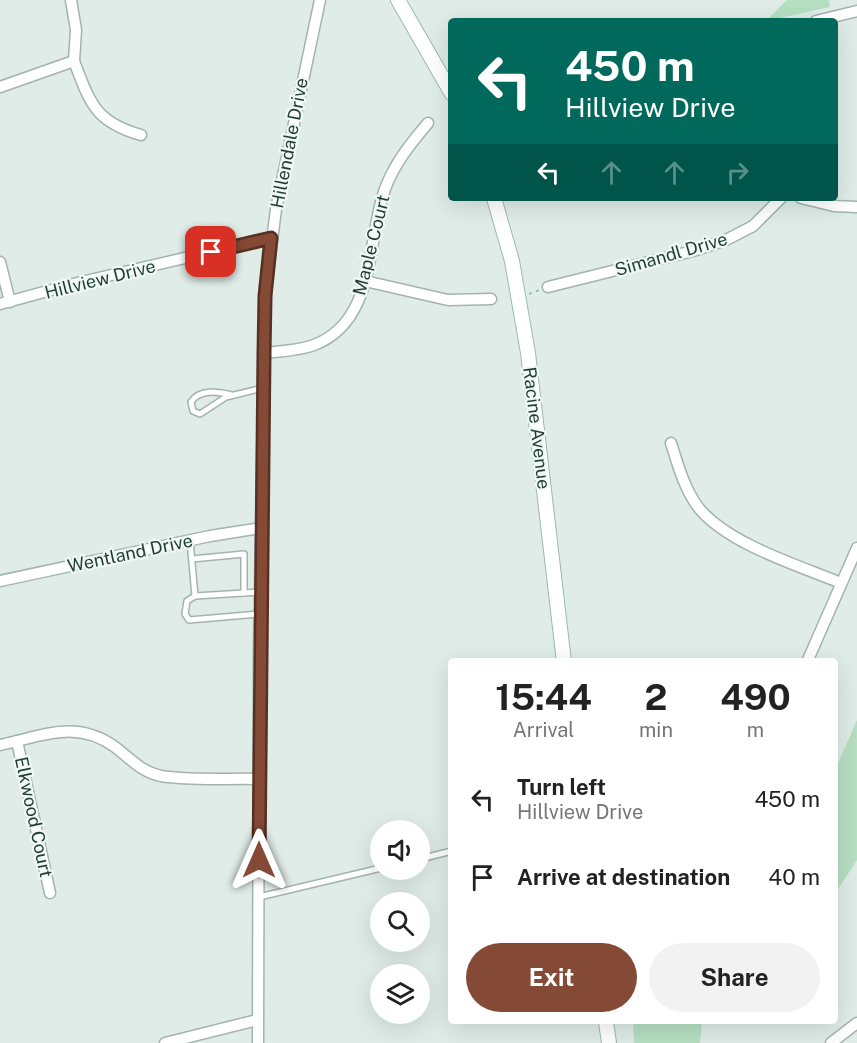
<!DOCTYPE html>
<html lang="en">
<head>
<meta charset="utf-8">
<style>
  body { margin:0; font-family:"Public Sans",sans-serif; background:#f2f2f2; color:#222; height:100vh; display:flex; flex-direction:column; font-size:22px; white-space:nowrap }
  * { box-sizing:border-box; margin:0 }
  p { font-size:20px; color:#767676 }
  .icon { flex:none; width:33px; height:33px; fill:none; stroke:currentColor; stroke-width:2; stroke-linecap:round; stroke-linejoin:round }
  .map { position:relative; flex:1; overflow:hidden }
  .sheet { position:absolute; left:448px; top:658px; width:390px; height:366px; display:flex; flex-direction:column; background:#fff; border-radius:6px; box-shadow:0 6px 24px #0002 }
  .sheet>* { flex:none }
  .hud { position:absolute; left:448px; top:18px; width:390px; height:183px; border-radius:6px; box-shadow:0 6px 24px #0002; background:#00695c; color:#fff; overflow:hidden }
  .buttons { position:absolute; left:370px; top:820px; display:grid; gap:12px }
  .buttons a { display:grid; place-items:center; width:60px; height:60px; border-radius:50%; background:#fff; box-shadow:0 6px 24px #0002; font-size:30px }
  .pin { position:absolute; display:grid; place-items:center; width:51px; height:51px; color:#fff; margin:-26px; border-radius:12px; box-shadow:0 3px 9px #0006 }
  .me { position:absolute; width:66px; margin:-33px; rotate:0deg; stroke-linejoin:round; filter:drop-shadow(0 0 4px #0008) }
  .turn { display:flex; align-items:center; gap:21px; height:126px; padding:0 18px; font-size:27px }
  .turn .icon { width:78px; height:78px; stroke-width:2.5 }
  .turn b { display:block; font-size:42px; line-height:51px }
  .lanes { display:flex; align-items:center; height:57px; padding:0 18px; background:#0003; justify-content:center; gap:30px; direction:ltr }
  .lanes .off { opacity:.35 }
  .eta { display:flex; justify-content:space-evenly; align-items:center; height:102px; text-align:center }
  .eta b { font-size:36px; font-weight:700; line-height:42px }
  .cta { display:flex; gap:12px; margin-top:auto; padding:12px 18px }
  .cta a { flex:1; height:69px; border-radius:36px; background:#854a35; color:#fff; font-size:24px; font-weight:700; line-height:69px; text-align:center }
  .cta a+a { background:#f2f2f2; color:#222 }
  ul { padding:0; list-style:none }
  li { display:flex; align-items:center; gap:18px; height:78px; padding:0 18px }
  li div { flex:1 }
  li b { display:block; font-size:22px }
  li em { font-style:normal }
  .map>svg:first-child { display:block }
  .green { fill:#b6dfc2 }
  .lines { fill:none; stroke-linecap:round; stroke-linejoin:round }
  .lane-casing { stroke:#a2b4ae; stroke-width:8 }
  .street-casing { stroke:#a2b4ae; stroke-width:13 }
  .secondary-casing { stroke:#9db9af; stroke-width:16 }
  .path { stroke:#7db2a3; stroke-width:1.5; stroke-dasharray:3 4.5; stroke-linecap:butt }
  .lane { stroke:#fff; stroke-width:5 }
  .street { stroke:#fff; stroke-width:10 }
  .secondary { stroke:#fff; stroke-width:14 }
  .route-casing { stroke:#563022; stroke-width:15 }
  .route { stroke:#854a35; stroke-width:10 }
  .labels { text-anchor:middle; dominant-baseline:central; stroke-width:4.5; stroke-linejoin:round; paint-order:stroke }
  .street-label { font-size:18px; fill:#1f3d36; stroke:#f0f8f4 }
</style>
</head>
<body>
<div class="map">
<svg width="857" height="1043" viewBox="0 0 857 1043">
  <rect width="100%" height="100%" fill="#dfece7"/>
  <g class="green">
    <path d="M787,0H829L830,7L766,21Z"/>
    <path d="M857,720V860L836,892V768Z"/>
    <path d="M633,1022H702L700,1043H634Z"/>
  </g>
  <g class="lines">
    <defs>
      <g id="lane">
        <path d="M232,395C218,392 200,388 191,402L193,411L200,414L226,397L263,388"/>
        <path d="M190,541L195,596"/>
        <path d="M192,559L244,554V593"/>
        <path d="M260,614L189,620L185,614L187,601L195,596L261,592"/>
        <path d="M420,859L452,851"/>
        <path d="M259,897L381,868"/>
      </g>
      <g id="street">
        <path d="M816,21L857,11"/>
        <path d="M74,61C90,103 95,122 141,135"/>
        <path d="M0,87L74,61L76,30L71,0"/>
        <path d="M801,198L834,206L857,207"/>
        <path d="M0,262L10,302"/>
        <path d="M365,281L448,300L491,299"/>
        <path d="M548,287L693,251L726,240L753,226L781,198"/>
        <path d="M0,304L77,283L271,238"/>
        <path d="M264,353C280,351 298,351 314,345C377,321 366,241 385,189C394,164 411,143 428,123"/>
        <path d="M671,443C678,465 684,488 698,507C727,544 798,565 841,583"/>
        <path d="M0,581L210,536L261,528"/>
        <path d="M807,662L857,548"/>
        <path d="M17,741L50,893"/>
        <path d="M0,745C43,736 76,719 115,747C131,759 141,772 161,776C192,781 228,778 259,779"/>
        <path d="M165,1043L257,1020"/>
        <path d="M258,1043L259,651L265,296L276,209L320,0"/>
        <path d="M831,1043L857,1023"/>
      </g>
      <g id="secondary">
        <path d="M398,0L452,94"/>
        <path d="M494,198L512,261L528,353L564,662"/>
        <path d="M606,1022L609,1043"/>
      </g>
    </defs>
    <use href="#lane" class="lane-casing"/>
    <use href="#street" class="street-casing"/>
    <use href="#secondary" class="secondary-casing"/>
    <path class="path" d="M529,294L539,290"/>
    <use href="#lane" class="lane"/>
    <use href="#street" class="street"/>
    <use href="#secondary" class="secondary"/>
  </g>
  <g class="lines">
    <defs>
      <path id="route" d="M211,252L271,238L265,296L264,353L259,860"/>
    </defs>
    <use href="#route" class="route-casing"/>
    <use href="#route" class="route"/>
  </g>
  <g class="labels">
    <g class="street-label">
      <text transform="translate(289 143) rotate(-79)">Hillendale Drive</text>
      <text transform="translate(371 245) rotate(-76)">Maple Court</text>
      <text transform="translate(671 254) rotate(-16)">Simandl Drive</text>
      <text transform="translate(100 279) rotate(-14)">Hillview Drive</text>
      <text transform="translate(537 428) rotate(83)">Racine Avenue</text>
      <text transform="translate(130 553) rotate(-12)">Wentland Drive</text>
      <text transform="translate(34 817) rotate(78)">Elkwood Court</text>
    </g>
  </g>
</svg>
<div class="buttons">
<a><svg class="icon" aria-label="sound" viewBox="0 0 24 24"><path d="M4 9h4l5-4v14l-5-4H4zM17 9q2 3 0 6"/></svg></a>
<a><svg class="icon" aria-label="search" viewBox="0 0 24 24"><circle cx="10" cy="10" r="6"/><path d="M15 15l6 6"/></svg></a>
<a><svg class="icon" aria-label="layers" viewBox="0 0 24 24"><path d="M12 4l9 5-9 5-9-5zM3 14l9 5 9-5"/></svg></a>
</div>
<div class="pin" style="left:211px;top:252px;background:#d93025"><svg class="icon" aria-label="arrive" viewBox="0 0 24 24"><path d="M6 21V4h12l-3 4 3 4H6"/></svg></div>
<svg class="me" style="left:259px;top:860px" viewBox="-20 -20 40 40"><path d="M0-17L14 15 0 8-14 15z" fill="#854a35" stroke="#fff" stroke-width="4"/></svg>
<div class="hud">
<div class="turn"><svg class="icon" aria-label="left" viewBox="0 0 24 24"><path d="M17 20v-9H6M10 6l-5 5 5 5"/></svg><div><b>450 m</b>Hillview Drive</div></div>
<div class="lanes"><svg class="icon" aria-label="left" viewBox="0 0 24 24"><path d="M17 20v-9H6M10 6l-5 5 5 5"/></svg><svg class="icon off" aria-label="ahead" viewBox="0 0 24 24"><path d="M12 20V5M6 11l6-6 6 6"/></svg><svg class="icon off" aria-label="ahead" viewBox="0 0 24 24"><path d="M12 20V5M6 11l6-6 6 6"/></svg><svg class="icon off" aria-label="right" viewBox="0 0 24 24"><path d="M7 20v-9h11M14 6l5 5-5 5"/></svg></div>
</div>
<section class="sheet">
<div class="eta">
<div><b>15:44</b><p>Arrival</p></div>
<div><b>2</b><p>min</p></div>
<div><b>490</b><p>m</p></div>
</div>
<ul>
<li><svg class="icon" aria-label="left" viewBox="0 0 24 24"><path d="M17 20v-9H6M10 6l-5 5 5 5"/></svg><div><b>Turn left</b><p>Hillview Drive</p></div><em>450 m</em></li>
<li><svg class="icon" aria-label="arrive" viewBox="0 0 24 24"><path d="M6 21V4h12l-3 4 3 4H6"/></svg><div><b>Arrive at destination</b></div><em>40 m</em></li>
</ul>
<div class="cta"><a>Exit</a><a>Share</a></div>
</section>
</div>
</body>
</html>
